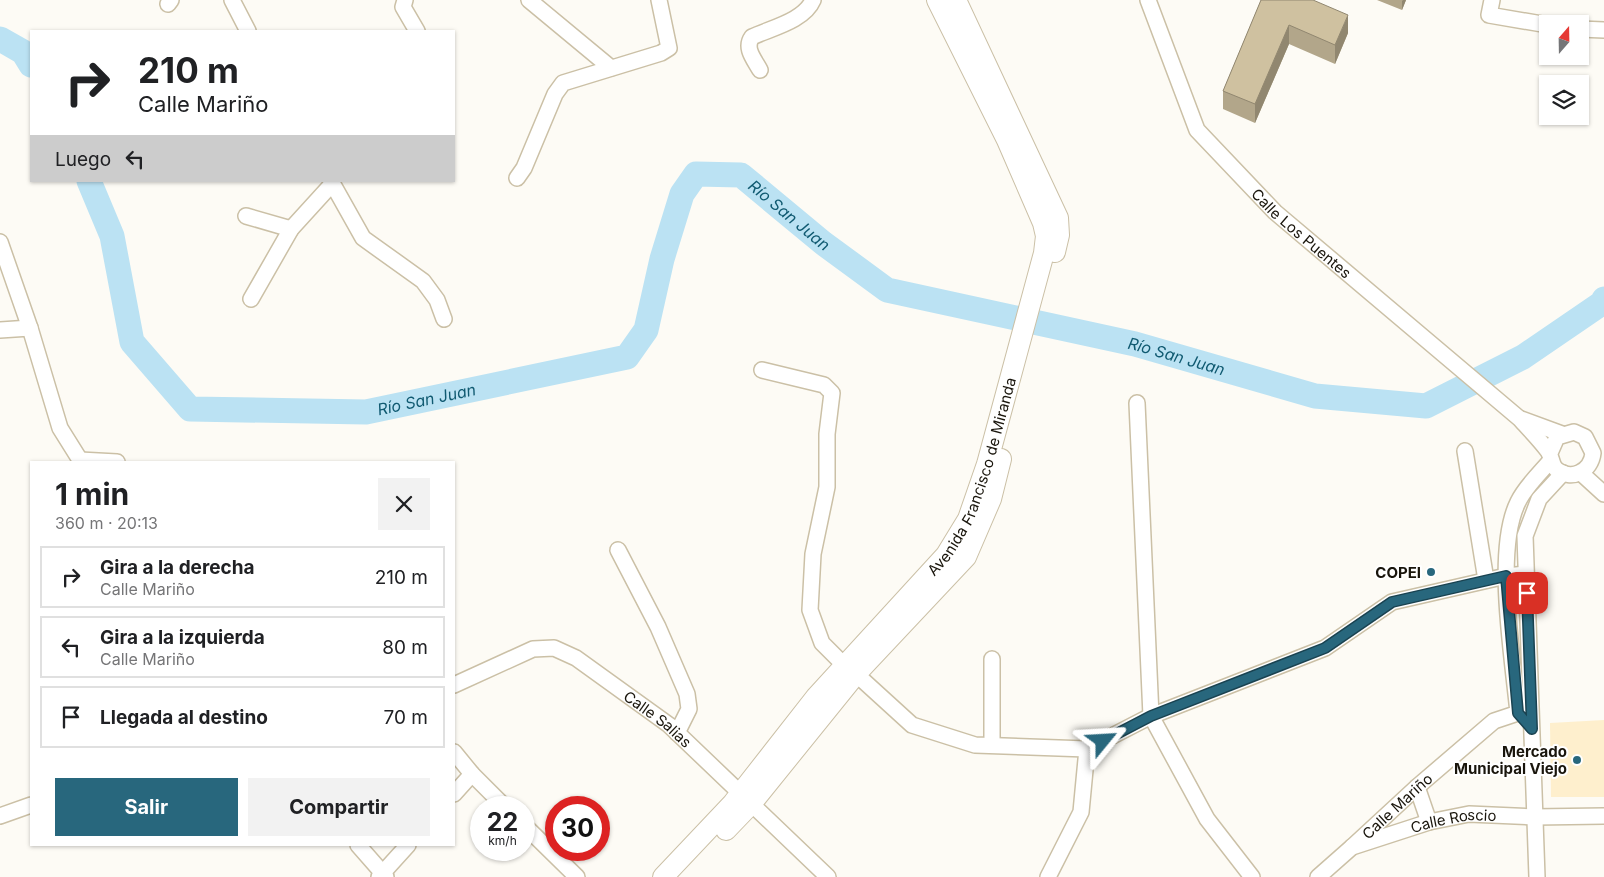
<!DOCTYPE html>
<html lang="es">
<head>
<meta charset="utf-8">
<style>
  body { margin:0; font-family:Inter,sans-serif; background:#f2f2f2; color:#202124; height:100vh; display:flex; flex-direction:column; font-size:19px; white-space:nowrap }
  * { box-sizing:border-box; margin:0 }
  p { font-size:16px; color:#757577 }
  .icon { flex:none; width:28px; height:28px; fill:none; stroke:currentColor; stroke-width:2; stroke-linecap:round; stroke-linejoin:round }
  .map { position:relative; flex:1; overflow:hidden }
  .drawer { position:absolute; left:30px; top:461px; width:425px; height:385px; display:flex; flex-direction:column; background:#fff; border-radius:0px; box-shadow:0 1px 4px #0004 }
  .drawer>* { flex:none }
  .guide { position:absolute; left:30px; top:30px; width:425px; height:152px; border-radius:0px; box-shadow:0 1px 4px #0004; background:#fff; color:#202124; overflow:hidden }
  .needle { width:32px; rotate:20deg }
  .controls { position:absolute; left:1539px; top:15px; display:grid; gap:10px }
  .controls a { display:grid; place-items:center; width:50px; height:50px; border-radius:0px; background:#fff; box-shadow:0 1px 4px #0004; font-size:25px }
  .speed { position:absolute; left:470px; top:796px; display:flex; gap:10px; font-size:25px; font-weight:700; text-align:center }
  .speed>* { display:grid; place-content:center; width:65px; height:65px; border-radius:50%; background:#fff; box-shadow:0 1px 4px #0004; line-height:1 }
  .speed small { font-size:12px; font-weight:400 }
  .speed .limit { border:8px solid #d22; background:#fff; color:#111 }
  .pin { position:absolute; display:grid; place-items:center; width:42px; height:42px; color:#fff; margin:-21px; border-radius:10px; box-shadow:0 2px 8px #0006 }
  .me { position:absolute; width:55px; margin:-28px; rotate:63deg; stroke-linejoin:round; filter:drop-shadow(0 0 4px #0008) }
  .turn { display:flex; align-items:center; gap:18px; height:105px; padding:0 25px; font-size:22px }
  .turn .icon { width:65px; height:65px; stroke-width:2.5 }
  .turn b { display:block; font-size:35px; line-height:42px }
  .then { display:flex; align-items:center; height:48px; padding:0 25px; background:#0003; gap:10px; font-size:19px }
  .round { display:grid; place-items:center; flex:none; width:52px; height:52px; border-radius:0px; background:#f2f2f2 }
  .head { display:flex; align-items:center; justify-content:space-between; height:85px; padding:0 25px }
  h1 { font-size:30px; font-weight:700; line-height:38px }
  .button { display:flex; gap:10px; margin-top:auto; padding:10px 25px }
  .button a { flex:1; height:58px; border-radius:0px; background:#28677d; color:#fff; font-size:20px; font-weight:700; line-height:58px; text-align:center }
  .button a+a { background:#f2f2f2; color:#202124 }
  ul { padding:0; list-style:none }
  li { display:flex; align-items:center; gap:15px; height:62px; margin:0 10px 8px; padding:0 15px; border:2px solid #e0e0e0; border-radius:0px }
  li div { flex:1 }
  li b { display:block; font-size:19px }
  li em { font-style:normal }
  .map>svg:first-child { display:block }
  .built { fill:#feefcd }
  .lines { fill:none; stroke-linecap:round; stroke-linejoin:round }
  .river { stroke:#bbe2f3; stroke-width:25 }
  .minor-casing { stroke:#cbc0a6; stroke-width:18 }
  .major-casing { stroke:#cbc0a6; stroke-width:22 }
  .minor { stroke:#fff; stroke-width:15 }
  .major { stroke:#fff; stroke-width:20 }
  .wall { fill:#b2a68a }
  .shaded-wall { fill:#918770 }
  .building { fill:#cfc1a0; stroke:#918770 }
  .route-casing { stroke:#1a4351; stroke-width:12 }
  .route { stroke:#28677d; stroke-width:9 }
  .poi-dot { fill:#28677d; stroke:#fff; stroke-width:2 }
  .labels { text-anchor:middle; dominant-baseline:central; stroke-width:4; stroke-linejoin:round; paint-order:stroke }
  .street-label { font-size:15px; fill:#19150c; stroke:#fff }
  .poi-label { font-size:15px; font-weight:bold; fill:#19150c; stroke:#fff; text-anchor:end }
  .water-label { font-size:16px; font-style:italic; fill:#105a71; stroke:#fff }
</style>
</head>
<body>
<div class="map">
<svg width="1604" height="877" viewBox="0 0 1604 877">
  <rect width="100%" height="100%" fill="#fdfbf5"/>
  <path class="built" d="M1604,720V797H1551L1550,723Z"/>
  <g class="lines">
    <g class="river">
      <path d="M0,39L23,52L31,65"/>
      <path id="s1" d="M89,181L112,236L132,342L190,409L366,412L627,357L646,330L662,259L682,194L696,174L741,175L823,243L887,290L1135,344L1315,396L1426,406L1523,357L1602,303L1604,299"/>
    </g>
    <defs>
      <g id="minor">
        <path d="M232,0L248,31"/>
        <path d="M405,0L403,7L417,31"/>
        <path d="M529,0L611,68"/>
        <path id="s2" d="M1148,0L1197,130L1275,212L1520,419C1529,429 1540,440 1548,451C1552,457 1551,464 1556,469C1572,482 1591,471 1593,453L1585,437L1574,432L1557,437L1550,453"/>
        <path d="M1492,0L1489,15L1548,25"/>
        <path d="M168,4L171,0"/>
        <path d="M1580,29L1604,30"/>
        <path d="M760,70C754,59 744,48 752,37C771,28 804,21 813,0"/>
        <path d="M517,178L524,168L555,94L563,83L661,53L669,48L659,0"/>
        <path d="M331,181L363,238L423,281L437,300L444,319"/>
        <path d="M246,216L291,229"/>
        <path d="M0,242L30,328L60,428L80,460"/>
        <path d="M251,299L291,229L332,184"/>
        <path d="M0,330L30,328"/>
        <path d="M762,370L824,385L832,393L827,434V487L813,554L810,610L822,643L845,666"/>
        <path d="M1137,403L1151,716L1207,819L1252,877"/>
        <path d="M1521,419L1562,434"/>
        <path d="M1465,451L1486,580"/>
        <path d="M80,460L117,462"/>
        <path d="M1581,473L1604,494"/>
        <path d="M618,550L658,627L687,694L689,709L677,733"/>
        <path d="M992,659V745"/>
        <path d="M856,674L912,725L975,745L1087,749L1151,716L1325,648L1392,602L1506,576L1526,574"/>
        <path id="s3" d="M454,685L533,649L554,648L576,658L669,725L828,877"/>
        <path d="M454,752L472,774L506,808"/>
        <path d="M1417,787L1429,822"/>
        <path d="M454,794L472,774"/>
        <path d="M0,816L31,805"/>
        <path d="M524,825L577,877"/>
        <path d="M358,845L386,877"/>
        <path id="s4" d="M1352,847L1417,787L1494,721L1518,713C1513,658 1494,550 1518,502C1525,487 1540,473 1551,460"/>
        <path d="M379,877L408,845"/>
        <path d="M1048,877L1081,812L1087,749"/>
        <path id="s5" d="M1318,877L1352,847L1429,822L1469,814L1535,817L1604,816"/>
        <path d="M1537,877L1525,536L1539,499L1563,473"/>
      </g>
      <g id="major">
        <path d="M956,0L1058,218L1059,235L1055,252"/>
        <path d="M726,830L751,804L856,674L966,557L991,499L1001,459"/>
        <path id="s6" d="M663,877L733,803L816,697L946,555L968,519L987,464L1044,253L1046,236L1043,223L1007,140L937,0"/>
      </g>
    </defs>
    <use href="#minor" class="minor-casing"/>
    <use href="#major" class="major-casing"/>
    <use href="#minor" class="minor"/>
    <use href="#major" class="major"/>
  </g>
  <g class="wall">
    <path d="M1261,0L1348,33L1335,64L1289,44L1255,123L1223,109V91Z"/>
    <path d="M1377,0H1406L1402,10Z"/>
  </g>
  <g class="shaded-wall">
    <path d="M1403,0H1406L1402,10V1Z"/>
    <path d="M1348,15V33L1335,64V45Z"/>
    <path d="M1289,25V44L1255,123V104Z"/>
  </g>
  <path class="building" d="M1261,0H1313L1348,15L1335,45L1289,25L1255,104L1223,91Z"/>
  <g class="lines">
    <defs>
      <path id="route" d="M1103,741L1151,716L1325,648L1392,602L1506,576L1518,713L1532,729L1527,593"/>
    </defs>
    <use href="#route" class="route-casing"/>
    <use href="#route" class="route"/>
  </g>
  <g class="poi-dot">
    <circle cx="1431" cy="572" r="5"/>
    <circle cx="1577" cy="760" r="5"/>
  </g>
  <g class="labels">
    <g class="street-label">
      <text stroke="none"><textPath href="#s2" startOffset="286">Calle Los Puentes</textPath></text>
      <text stroke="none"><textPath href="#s6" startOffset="512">Avenida Francisco de Miranda</textPath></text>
      <text stroke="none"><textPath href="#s3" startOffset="234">Calle Salias</textPath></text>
      <text stroke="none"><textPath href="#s4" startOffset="61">Calle Mariño</textPath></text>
      <text stroke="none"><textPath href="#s5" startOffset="151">Calle Roscio</textPath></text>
    </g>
    <g class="poi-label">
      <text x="1421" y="572">COPEI</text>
      <text x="1567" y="751">Mercado<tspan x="1567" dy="17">Municipal Viejo</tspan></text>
    </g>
    <g class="water-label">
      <text stroke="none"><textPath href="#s1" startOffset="1005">Río San Juan</textPath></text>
      <text stroke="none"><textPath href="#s1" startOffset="1425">Río San Juan</textPath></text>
      <text stroke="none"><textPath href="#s1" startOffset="494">Río San Juan</textPath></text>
    </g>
  </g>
</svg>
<div class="controls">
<a><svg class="needle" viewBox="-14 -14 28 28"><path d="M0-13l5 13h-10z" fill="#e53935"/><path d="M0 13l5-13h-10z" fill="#757577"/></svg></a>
<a><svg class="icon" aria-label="layers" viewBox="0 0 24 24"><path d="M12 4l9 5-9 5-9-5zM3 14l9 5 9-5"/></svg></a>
</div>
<div class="speed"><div>22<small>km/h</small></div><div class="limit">30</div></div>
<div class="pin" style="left:1527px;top:593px;background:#d93025"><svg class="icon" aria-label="arrive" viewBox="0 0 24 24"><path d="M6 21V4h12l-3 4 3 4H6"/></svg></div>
<svg class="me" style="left:1103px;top:741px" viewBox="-20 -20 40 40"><path d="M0-17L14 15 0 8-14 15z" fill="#28677d" stroke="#fff" stroke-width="4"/></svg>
<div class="guide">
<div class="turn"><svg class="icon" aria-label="right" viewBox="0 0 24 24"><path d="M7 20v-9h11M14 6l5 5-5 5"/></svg><div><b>210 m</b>Calle Mariño</div></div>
<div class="then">Luego<svg class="icon" aria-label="left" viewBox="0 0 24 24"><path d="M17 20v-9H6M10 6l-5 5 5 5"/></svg></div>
</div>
<section class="drawer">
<div class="head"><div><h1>1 min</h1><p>360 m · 20:13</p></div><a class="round"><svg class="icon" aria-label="close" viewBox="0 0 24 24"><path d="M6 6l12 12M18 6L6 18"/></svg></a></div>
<ul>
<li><svg class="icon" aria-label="right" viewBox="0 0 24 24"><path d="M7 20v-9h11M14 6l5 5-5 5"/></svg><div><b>Gira a la derecha</b><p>Calle Mariño</p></div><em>210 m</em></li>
<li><svg class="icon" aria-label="left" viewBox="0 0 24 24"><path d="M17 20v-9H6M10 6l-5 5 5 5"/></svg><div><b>Gira a la izquierda</b><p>Calle Mariño</p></div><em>80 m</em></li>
<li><svg class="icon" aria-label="arrive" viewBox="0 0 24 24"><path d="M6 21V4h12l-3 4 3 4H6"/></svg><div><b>Llegada al destino</b></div><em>70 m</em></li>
</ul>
<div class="button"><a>Salir</a><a>Compartir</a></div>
</section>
</div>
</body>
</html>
